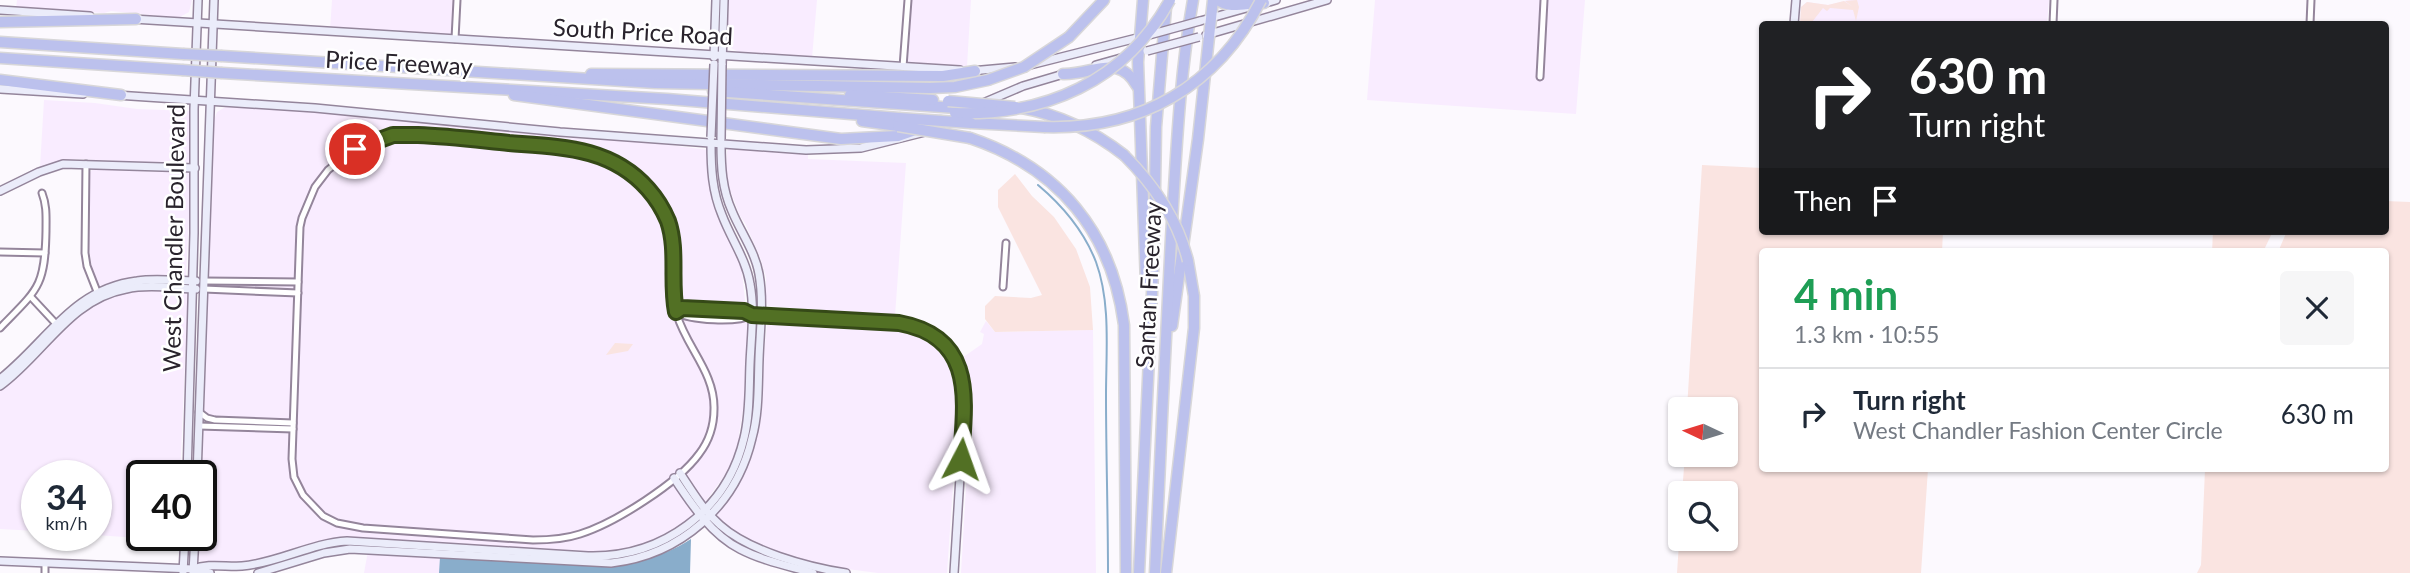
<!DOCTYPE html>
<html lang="en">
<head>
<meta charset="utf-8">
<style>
  body { margin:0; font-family:Lato,sans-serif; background:#f6f6f7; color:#1f2937; height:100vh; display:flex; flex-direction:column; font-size:26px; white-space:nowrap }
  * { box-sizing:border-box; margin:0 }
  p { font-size:23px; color:#747a83 }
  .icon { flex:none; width:38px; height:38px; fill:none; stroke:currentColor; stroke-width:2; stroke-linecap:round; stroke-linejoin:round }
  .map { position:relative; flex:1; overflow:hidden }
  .panel { position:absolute; left:1759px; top:248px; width:630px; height:224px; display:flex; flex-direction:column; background:#fff; border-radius:7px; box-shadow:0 2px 5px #0004 }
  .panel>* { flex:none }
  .top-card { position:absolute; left:1759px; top:21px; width:630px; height:214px; border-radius:7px; box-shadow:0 2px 5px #0004; background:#202124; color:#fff; overflow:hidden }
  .needle { width:46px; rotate:274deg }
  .controls { position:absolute; left:1668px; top:397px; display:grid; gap:14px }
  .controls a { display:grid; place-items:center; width:70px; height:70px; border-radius:7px; background:#fff; box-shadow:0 2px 5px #0004; font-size:35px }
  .speed { position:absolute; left:21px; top:460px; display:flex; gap:14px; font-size:35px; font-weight:700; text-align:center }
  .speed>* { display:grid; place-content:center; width:91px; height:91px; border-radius:50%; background:#fff; box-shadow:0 2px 5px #0004; line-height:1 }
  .speed small { font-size:18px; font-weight:400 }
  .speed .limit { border:4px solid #111; border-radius:10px; background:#fff; color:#111 }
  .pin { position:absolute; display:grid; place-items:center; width:60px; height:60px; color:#fff; margin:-30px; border:4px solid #fff; border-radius:50%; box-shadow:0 2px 7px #0007 }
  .me { position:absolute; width:77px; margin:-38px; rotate:4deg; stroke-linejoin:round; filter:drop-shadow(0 0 5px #0008) }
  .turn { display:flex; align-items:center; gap:24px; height:147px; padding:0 35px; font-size:32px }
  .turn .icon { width:91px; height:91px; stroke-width:2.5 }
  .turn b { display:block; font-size:49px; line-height:60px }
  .then { display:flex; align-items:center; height:66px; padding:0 35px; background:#0003; gap:14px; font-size:26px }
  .round { display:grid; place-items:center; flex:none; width:74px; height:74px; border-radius:7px; background:#f6f6f7 }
  .headline { display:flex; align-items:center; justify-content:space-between; height:119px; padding:0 35px }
  h1 { font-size:42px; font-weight:700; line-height:52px; color:#1e9e55 }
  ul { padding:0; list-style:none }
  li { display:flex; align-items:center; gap:21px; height:91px; padding:0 35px; border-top:2px solid #e0e1e3 }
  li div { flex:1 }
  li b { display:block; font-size:26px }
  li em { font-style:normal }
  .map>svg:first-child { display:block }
  .built { fill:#f9ecff }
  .green { fill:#fae4e1 }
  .water { fill:#89adcb }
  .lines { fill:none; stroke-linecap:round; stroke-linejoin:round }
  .stream { stroke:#89adcb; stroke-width:2 }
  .street-casing { stroke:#94859b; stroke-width:9 }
  .secondary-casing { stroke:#94859b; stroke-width:10 }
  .highway-casing { stroke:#d8d7d9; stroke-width:13 }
  .street { stroke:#fff; stroke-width:5 }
  .secondary { stroke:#ebecfa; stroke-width:7 }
  .highway { stroke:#bcc1ed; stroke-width:10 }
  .secondary-bridge-casing { stroke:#94859b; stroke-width:10; stroke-linecap:butt }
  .highway-bridge-casing { stroke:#d8d7d9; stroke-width:13; stroke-linecap:butt }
  .secondary-bridge { stroke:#ebecfa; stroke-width:7 }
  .highway-bridge { stroke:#bcc1ed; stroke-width:10 }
  .route-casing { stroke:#354917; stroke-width:18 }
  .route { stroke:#527024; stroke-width:12 }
  .labels { text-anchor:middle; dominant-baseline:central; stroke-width:5; stroke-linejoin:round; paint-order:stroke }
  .street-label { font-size:24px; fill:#29232c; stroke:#fff }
</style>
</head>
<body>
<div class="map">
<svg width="2410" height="573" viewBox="0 0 2410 573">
  <rect width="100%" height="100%" fill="#fcf9fe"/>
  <g class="built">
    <path d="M17,0H192L189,12L178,18L111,11L104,13L16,8Z"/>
    <path d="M332,0H458L455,39L330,30Z"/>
    <path d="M727,0H817L812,58L739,52L731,48L726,40L729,9Z"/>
    <path d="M911,0H971L967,66H929L908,63Z"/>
    <path d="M1375,0H1585L1576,114L1367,100Z"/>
    <path d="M1849,0H2049L2047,24H1800L1801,7L1807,2L1828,5Z"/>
    <path d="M44,100L95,103L137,109L190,111V161L184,164L76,159L53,162L40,167Z"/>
    <path d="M227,106L388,118L568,138L631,140L708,150L710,180L741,264L748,327L745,397L739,434V447L725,475L695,516L677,530L643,546L621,552L592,554L348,538L319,542L248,563L226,564L199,561L214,120L217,112Z"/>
    <path d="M732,147L781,153L787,151L808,152V159L906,163L895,316L768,306L766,301V277L760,257L745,223L740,216L730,190L726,168L727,151Z"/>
    <path d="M93,169L188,173L191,178L186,276L128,279L100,286L92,268L88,241L90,172Z"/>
    <path d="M133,290L182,291L188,295L180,476H142V536H181L180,541L96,535V476H37V531L0,529V390L88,307L107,297Z"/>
    <path d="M986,321L995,332L1093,330L1096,573H961L971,401V389L962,358L982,344L984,334L980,332Z"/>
    <path d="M767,325L901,329L930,341L944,355L956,378L959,399L947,573H878L824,566L767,548L738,535L718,517V511L741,478L751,457L755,439Z"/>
    <path d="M368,551L440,557L439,573H364Z"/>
  </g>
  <g class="green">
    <path d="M1857,0L1859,7L1856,21L1853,10L1830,8L1827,11L1823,8L1812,22L1800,24L1801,7L1807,2L1828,5L1844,1L1853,7L1845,1Z"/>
    <path d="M1702,165L1762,168V231H1943L1942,252H1762V469H1928L1921,573H1677L1680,528V539H1726V494L1682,493L1685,455H1726V410L1687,409Z"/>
    <path d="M1015,174L1032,196L1054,217L1076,249L1090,287L1093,330L995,332L985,319V306L995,296L1031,298L1042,295L998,207V190Z"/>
    <path d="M2385,201L2410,202V573H2197L2201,565L2205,469H2385V252H2278L2287,231H2385Z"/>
    <path d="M2213,231H2273L2263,252H2212Z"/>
    <path d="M615,343L633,344L628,351L606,355Z"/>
  </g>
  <path class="water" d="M691,539L690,573H439L440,557C471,559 502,561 533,563C588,566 643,571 691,539Z"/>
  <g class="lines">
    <path class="stream" d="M1038,185C1063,206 1084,231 1096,262C1111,303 1106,352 1106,395C1106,454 1108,514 1108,573"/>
    <defs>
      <g id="street">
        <path d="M2053,24L2054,0"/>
        <path d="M2310,24L2311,0"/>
        <path d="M455,39L457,0"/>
        <path d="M903,67L908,0"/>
        <path d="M1540,77L1544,0"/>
        <path d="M393,135C428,134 464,139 499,142C553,147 609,144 647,189C658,201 666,214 670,230C674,258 669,288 677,315C687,348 715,373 714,409C714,425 709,441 699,454C678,483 615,523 580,534C565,539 549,540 533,540L363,528L337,523L323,516L303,495L294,477L292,459L300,227L302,218L315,187L328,170L357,147Z"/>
        <path d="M86,164L85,253L87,266L98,294"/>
        <path d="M0,252L45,253"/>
        <path d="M204,281L298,282"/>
        <path d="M1003,287L1006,243"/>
        <path d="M204,289L298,293"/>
        <path d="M31,297L58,326"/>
        <path d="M676,312C690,321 738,323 752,315"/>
        <path d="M676,312L682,308L744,311L752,315"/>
        <path d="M0,328C38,289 45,287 46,231C46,217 47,206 42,193"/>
        <path d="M199,412L207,418L215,420L293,423"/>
        <path d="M199,426L293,429"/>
        <path d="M45,573V563"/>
      </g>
      <g id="secondary">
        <path d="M1262,4L1276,0"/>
        <path d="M0,10L90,16"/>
        <path d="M133,19L960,70"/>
        <path d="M1200,21L1250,7"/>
        <path d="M1794,24L1796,0"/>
        <path d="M1206,35L1327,0"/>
        <path d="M714,57L716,0"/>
        <path d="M722,65L724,0"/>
        <path d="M1030,65L1141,37"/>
        <path d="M1096,65L1121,58"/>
        <path d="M971,71L1015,67"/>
        <path d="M0,89L83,94"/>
        <path d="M116,95L315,108L560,132L806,150L861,148L925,132"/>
        <path d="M983,103L1023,86L1067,73"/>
        <path d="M0,191L39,172L63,164L195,168"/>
        <path d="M760,315C788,317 817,318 846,319C902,322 961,325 965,397L954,573"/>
        <path d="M0,379C47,342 72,289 137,281C156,278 177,281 196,281"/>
        <path d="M0,386C43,355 70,299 126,289C148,284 173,288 196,289"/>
        <path d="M680,473C692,491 703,510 720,525C749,551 807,567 846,573"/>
        <path d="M187,476L194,233V109L198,0"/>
        <path d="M197,476L214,0"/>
        <path d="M674,478C691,504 712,535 740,549C763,561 789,566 813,573"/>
        <path d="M0,561L193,569L210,573"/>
        <path d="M193,569C208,563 226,567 242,566C278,563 311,543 347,541L588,556C662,558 727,511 744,438C750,414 749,388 750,364C751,338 755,310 750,284C746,259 731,239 722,215C712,191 711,168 711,142"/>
        <path d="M183,572L185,536"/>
        <path d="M193,572L195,536"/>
        <path d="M258,573L324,553L350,549L611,563C680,555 736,507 752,438C759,413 758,385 759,359C760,330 764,302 759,274C755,251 740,231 732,211C722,189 721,166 721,143"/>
      </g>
      <g id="highway">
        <path d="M1143,0L1138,62L1146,284"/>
        <path d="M1218,0C1230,10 1248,2 1264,3"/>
        <path d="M0,22L136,19"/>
        <path d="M1069,37L1104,0"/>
        <path d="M0,42L183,54"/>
        <path d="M222,56L655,83L930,88L955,87L988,80"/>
        <path d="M0,58L182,70"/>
        <path d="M222,73L667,99L899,118"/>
        <path d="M591,74L943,76L975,71"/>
        <path d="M1063,74C1093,75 1118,52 1137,86"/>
        <path d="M0,80L121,95"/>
        <path d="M713,91L956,108"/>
        <path d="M514,95L841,139L898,136L941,121"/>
        <path d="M850,95L933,100"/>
        <path d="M1022,108C1061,115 1093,131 1124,155"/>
        <path d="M862,121L898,126"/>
        <path d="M971,123L1044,127"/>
        <path d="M970,138C1059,168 1112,232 1124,325L1126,573"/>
        <path d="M1172,326L1198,139L1213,0"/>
        <path d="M1139,573L1154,250L1156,127L1166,7"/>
        <path d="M1155,573C1160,461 1165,350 1171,238C1176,159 1179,78 1193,0"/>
        <path d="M1166,573L1194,328V296L1188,261"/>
      </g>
    </defs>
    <use href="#street" class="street-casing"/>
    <use href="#secondary" class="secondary-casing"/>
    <use href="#highway" class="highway-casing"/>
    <use href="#street" class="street"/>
    <use href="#secondary" class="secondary"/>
    <use href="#highway" class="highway"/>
    <defs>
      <g id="secondary-bridge">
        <path d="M1149,35L1200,21"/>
        <path d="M1147,51L1199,37"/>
        <path d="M711,137L714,64"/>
        <path d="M721,139L722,65"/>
      </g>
      <g id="highway-bridge">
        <path d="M183,54L222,56"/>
        <path d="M182,70L222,73"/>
        <path d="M988,80L1024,67L1069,37"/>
        <path d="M948,101L1015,107"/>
        <path d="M955,113C1044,116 1125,82 1170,0"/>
        <path d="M899,118L971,123"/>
        <path d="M898,126L970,138"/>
        <path d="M1044,127C1140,130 1217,87 1261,0"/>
        <path d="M1124,155C1154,185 1178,219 1188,261"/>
      </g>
    </defs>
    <use href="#secondary-bridge" class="secondary-bridge-casing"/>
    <use href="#highway-bridge" class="highway-bridge-casing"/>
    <use href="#secondary-bridge" class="secondary-bridge"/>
    <use href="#highway-bridge" class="highway-bridge"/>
  </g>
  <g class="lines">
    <defs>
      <path id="route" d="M355,149L393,135H418C448,136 479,140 509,143C561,147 611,147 648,189C656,198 663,209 668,221C678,250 670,282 676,312L682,308L744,311L752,315L899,323C976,337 965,400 961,459"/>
    </defs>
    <use href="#route" class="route-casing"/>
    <use href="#route" class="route"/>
  </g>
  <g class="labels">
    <g class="street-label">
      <text transform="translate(643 31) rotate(3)">South Price Road</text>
      <text transform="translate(399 62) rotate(3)">Price Freeway</text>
      <text transform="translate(173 238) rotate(-89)">West Chandler Boulevard</text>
      <text transform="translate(1148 285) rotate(-87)">Santan Freeway</text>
    </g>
  </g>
</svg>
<div class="controls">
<a><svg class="needle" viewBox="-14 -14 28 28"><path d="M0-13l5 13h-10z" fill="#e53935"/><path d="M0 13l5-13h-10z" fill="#747a83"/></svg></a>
<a><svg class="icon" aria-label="search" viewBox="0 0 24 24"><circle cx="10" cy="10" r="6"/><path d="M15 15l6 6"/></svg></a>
</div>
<div class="speed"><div>34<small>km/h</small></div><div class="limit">40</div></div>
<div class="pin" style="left:355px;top:149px;background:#d93025"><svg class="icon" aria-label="arrive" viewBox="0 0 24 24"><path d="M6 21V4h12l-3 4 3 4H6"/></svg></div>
<svg class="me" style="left:961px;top:459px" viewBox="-20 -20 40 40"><path d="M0-17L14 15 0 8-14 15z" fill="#527024" stroke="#fff" stroke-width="4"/></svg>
<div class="top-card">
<div class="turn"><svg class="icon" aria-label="right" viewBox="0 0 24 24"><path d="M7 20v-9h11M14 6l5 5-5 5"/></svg><div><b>630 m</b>Turn right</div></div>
<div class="then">Then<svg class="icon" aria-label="arrive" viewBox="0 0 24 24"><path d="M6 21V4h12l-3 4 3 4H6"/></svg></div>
</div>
<section class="panel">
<div class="headline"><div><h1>4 min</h1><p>1.3 km · 10:55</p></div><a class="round"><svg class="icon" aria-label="close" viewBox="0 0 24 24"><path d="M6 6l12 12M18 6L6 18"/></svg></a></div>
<ul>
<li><svg class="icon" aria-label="right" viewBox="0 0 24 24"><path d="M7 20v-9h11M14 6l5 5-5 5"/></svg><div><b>Turn right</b><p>West Chandler Fashion Center Circle</p></div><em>630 m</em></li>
</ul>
</section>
</div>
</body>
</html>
